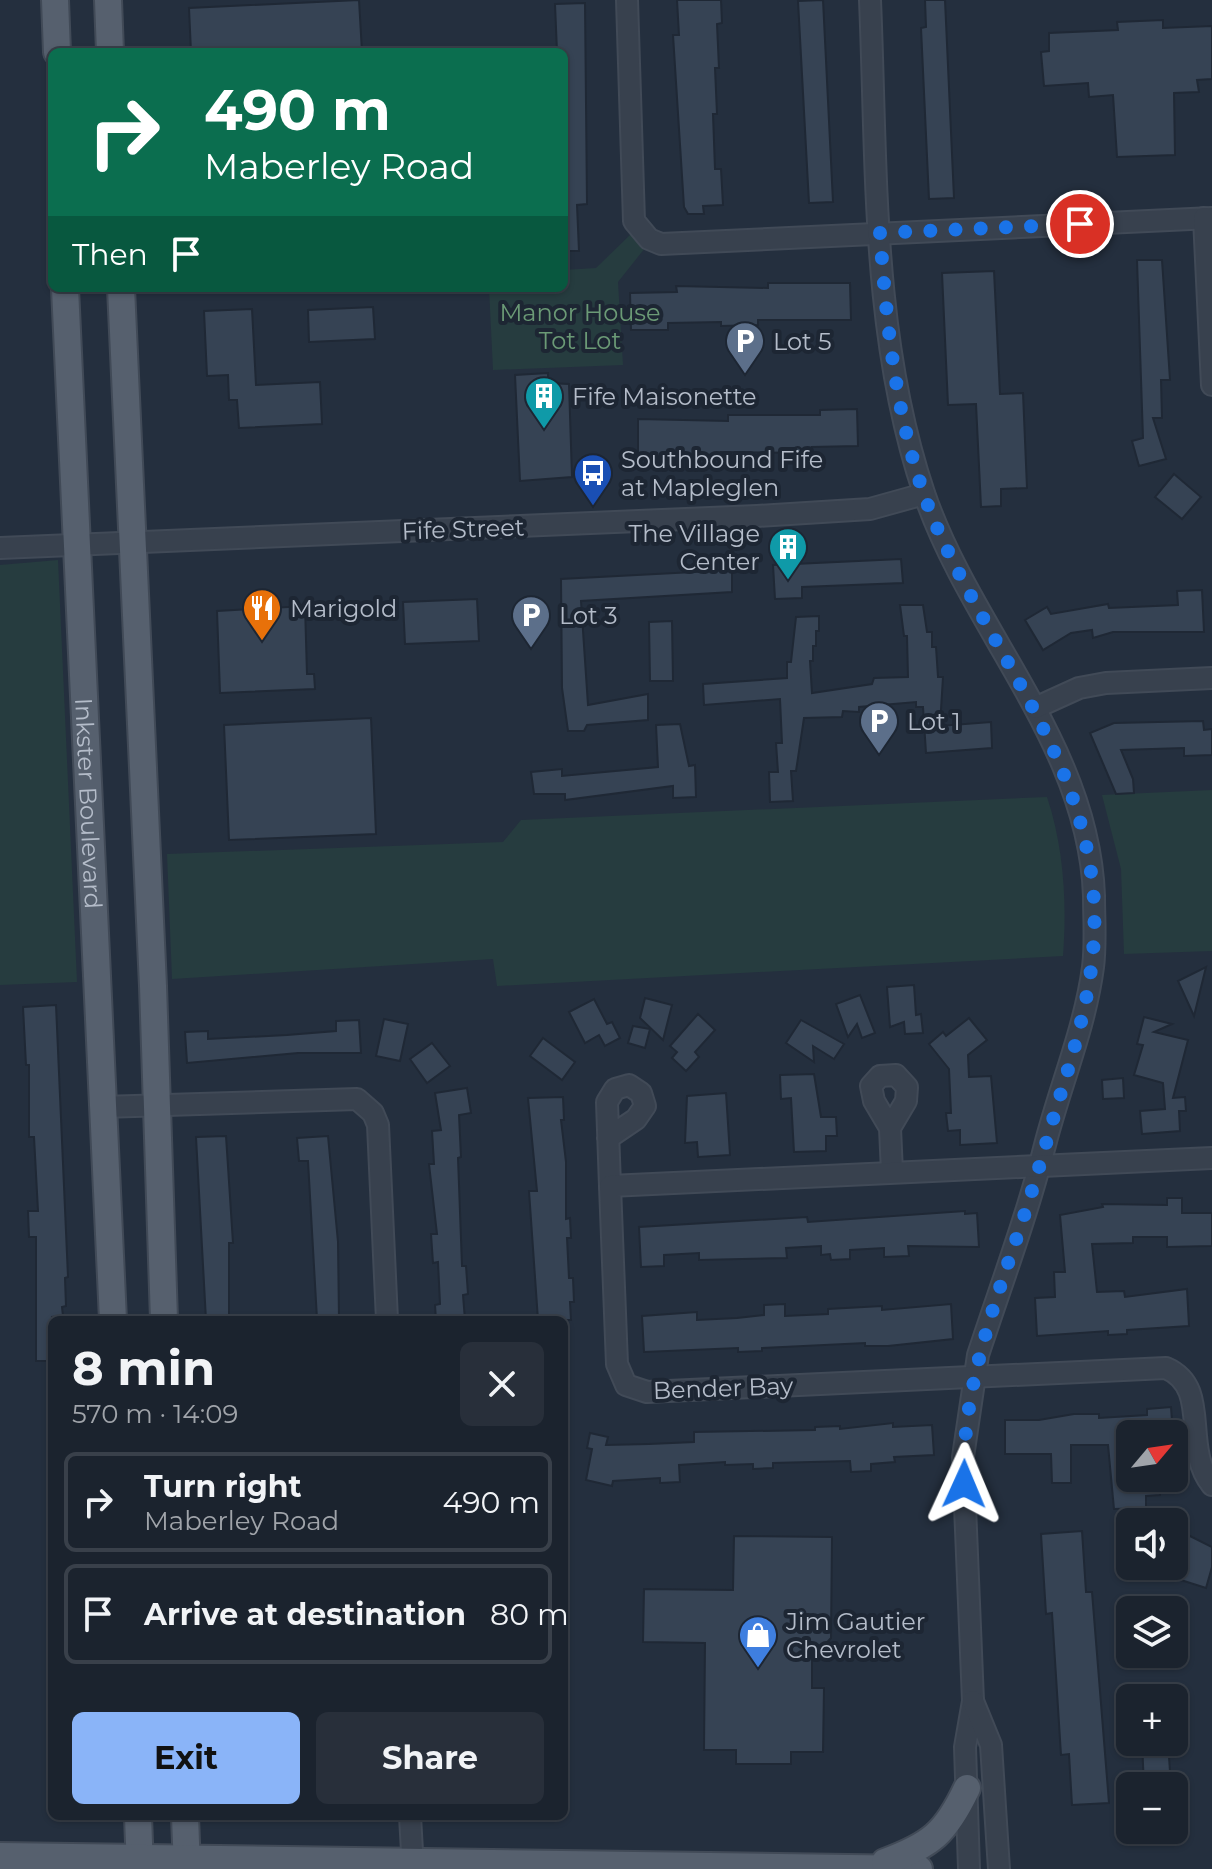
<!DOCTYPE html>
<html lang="en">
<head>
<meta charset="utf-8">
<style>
  body { margin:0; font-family:Montserrat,sans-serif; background:#282f3a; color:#f1f3f6; height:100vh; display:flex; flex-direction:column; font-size:30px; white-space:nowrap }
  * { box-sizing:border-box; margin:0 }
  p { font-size:26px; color:#a0a4aa }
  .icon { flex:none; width:44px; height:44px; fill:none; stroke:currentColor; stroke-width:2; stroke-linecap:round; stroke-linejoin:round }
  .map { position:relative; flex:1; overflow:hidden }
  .side { position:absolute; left:48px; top:1316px; width:520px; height:504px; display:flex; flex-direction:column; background:#1b232e; border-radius:12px; box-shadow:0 2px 6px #0004,0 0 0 2px #39404a }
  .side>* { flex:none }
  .top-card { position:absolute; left:48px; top:48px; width:520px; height:244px; border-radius:12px; box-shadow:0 2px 6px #0004,0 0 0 2px #39404a; background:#0b6e4f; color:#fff; overflow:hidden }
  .needle { width:52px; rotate:61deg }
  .fabs { position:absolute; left:1116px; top:1420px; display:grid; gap:16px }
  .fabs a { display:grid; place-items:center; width:72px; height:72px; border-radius:12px; background:#1b232e; box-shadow:0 2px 6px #0004,0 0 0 2px #39404a; font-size:40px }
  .pin { position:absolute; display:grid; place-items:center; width:68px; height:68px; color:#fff; margin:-34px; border:4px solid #fff; border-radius:50%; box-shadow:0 2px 8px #0007 }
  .me { position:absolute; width:88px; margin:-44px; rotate:1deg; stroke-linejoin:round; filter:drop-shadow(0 0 6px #0008) }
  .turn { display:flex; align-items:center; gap:28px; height:168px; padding:0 24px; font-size:36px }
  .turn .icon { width:104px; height:104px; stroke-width:2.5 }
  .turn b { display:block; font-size:56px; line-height:68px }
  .then { display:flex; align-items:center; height:76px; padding:0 24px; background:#0003; gap:16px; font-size:30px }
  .round { display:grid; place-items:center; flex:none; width:84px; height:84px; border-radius:12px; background:#282f3a }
  .headline { display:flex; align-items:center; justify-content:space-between; height:136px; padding:0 24px }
  h1 { font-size:48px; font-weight:700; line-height:60px }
  .cta { display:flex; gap:16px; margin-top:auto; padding:16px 24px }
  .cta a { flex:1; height:92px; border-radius:12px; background:#8ab4f8; color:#111; font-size:32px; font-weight:700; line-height:92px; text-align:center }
  .cta a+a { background:#282f3a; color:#f1f3f6 }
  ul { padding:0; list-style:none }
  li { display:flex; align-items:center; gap:24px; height:100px; margin:0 16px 12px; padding:0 8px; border:4px solid #39404a; border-radius:12px }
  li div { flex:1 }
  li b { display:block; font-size:30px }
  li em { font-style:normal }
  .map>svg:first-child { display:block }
  .green { fill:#263c3f }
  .building { fill:#364354; stroke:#1f2835; stroke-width:2 }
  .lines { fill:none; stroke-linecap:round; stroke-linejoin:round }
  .minor-casing { stroke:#414a57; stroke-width:24 }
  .major-casing { stroke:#414a57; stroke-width:30 }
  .minor { stroke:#38414e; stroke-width:20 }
  .major { stroke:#56606e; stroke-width:26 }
  .route { stroke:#1a73e8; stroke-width:14; stroke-dasharray:0 25.2 }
  .labels { text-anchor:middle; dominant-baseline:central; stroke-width:8; stroke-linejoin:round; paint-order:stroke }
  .park-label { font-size:24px; fill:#6b9a76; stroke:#1d2633 }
  .poi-label { font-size:24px; fill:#b4bcc9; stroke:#1d2633; text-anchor:start }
  .street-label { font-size:24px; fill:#b4bcc9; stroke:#1d2633 }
</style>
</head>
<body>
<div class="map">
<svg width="1212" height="1869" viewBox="0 0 1212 1869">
  <rect width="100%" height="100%" fill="#242f3e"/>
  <g class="green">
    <path d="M631,234L645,248L618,282L623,365L493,370L489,288H564V270L596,268Z"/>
    <path d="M58,560L77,982L0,985V565Z"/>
    <path d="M1212,790V951L1124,954L1121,869L1102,795Z"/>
    <path d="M1047,797C1064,848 1067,903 1063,956L497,986L493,959L172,979L167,854L503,842L521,820Z"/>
  </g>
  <g class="building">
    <path d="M359,0L362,52H191L189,8Z"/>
    <path d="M677,0H721L722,23L717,24L719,68H715L717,114H713L715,169H721L723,205L703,206L704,214H688L684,207L673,35H679Z"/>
    <path d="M823,0L833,202L809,203L798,1Z"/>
    <path d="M925,0H945L954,198L929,199L921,28L926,27Z"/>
    <path d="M585,3L587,204L577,205L579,251H564V52H557L555,4Z"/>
    <path d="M1163,20V28L1212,26V79L1197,80L1199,92L1174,93L1175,155L1117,157L1113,95L1089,97L1088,83L1044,86L1041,52L1049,51V33L1118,30L1117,22Z"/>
    <path d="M1137,260H1162L1170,380H1161L1162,418H1153L1166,459L1139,466L1132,441L1143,438Z"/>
    <path d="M994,271L1000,394L1023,393L1027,488L1001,489V506L981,507L976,404L948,405L942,273Z"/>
    <path d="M768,283H850L851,320H758V325L721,326V322L668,323V330H631L630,293L677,292L676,286L768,288Z"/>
    <path d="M373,307L375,339L309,342L308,310Z"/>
    <path d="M252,309L256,385L320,382L322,424L239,428L237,400H229L228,375L207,376L204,311Z"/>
    <path d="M548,373V383L569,384L572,477L520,481L515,375Z"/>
    <path d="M857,409L858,446L812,447L813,453L721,452V458L638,456V419L728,421V415H820V410Z"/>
    <path d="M1174,474L1201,497L1182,519L1155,497Z"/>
    <path d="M901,559L903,583L802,587V598L775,599L773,565Z"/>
    <path d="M732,570V592L581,601L588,705L648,694V720L587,725L584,731H568L562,688L561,579Z"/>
    <path d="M1202,590L1204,632H1113L1093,638L1092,630L1071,633L1043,650L1025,620L1047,607L1051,614L1108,604L1109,608L1178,605L1177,591Z"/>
    <path d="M477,599L479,641L405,644L403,602Z"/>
    <path d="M900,605H923L927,632H932V647H936L938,677H943L940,726L991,722L992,748L926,753L923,707H916V702L859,707V712L843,711L842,717L804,718L796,771H791L793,801L770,802L769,772H778L776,743H782L780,699L704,705L703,684L787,678V662H791L796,617L819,616V631H816V646H813V661H810L812,693L872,684L874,678L908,677L907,636H904Z"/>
    <path d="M305,606L307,674H314L315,689L220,693L217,611Z"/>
    <path d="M672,621L673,681H650L649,622Z"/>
    <path d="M371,718L376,834L229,840L224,725Z"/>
    <path d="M1203,721L1204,730L1212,729V755L1184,756V748L1121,750L1133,779L1134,793L1116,794L1090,733L1114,723Z"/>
    <path d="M680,724L689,766L695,765L696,797L673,798V786L565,800V794H534L531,772L562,769V776L658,767L656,725Z"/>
    <path d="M1206,967L1194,1016L1178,981Z"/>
    <path d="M914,985L916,1015L921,1014L923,1033L905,1034L904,1022L890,1027L887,987Z"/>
    <path d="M860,995L875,1033L862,1038L857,1024L848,1037L836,1004Z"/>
    <path d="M645,998L672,1005L663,1040L640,1018Z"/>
    <path d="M594,999L607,1024L612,1022L620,1038L605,1046L599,1035L585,1043L569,1012Z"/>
    <path d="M56,1005L68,1277L65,1278L66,1306L62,1307L63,1316L52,1317V1361H36V1237H29L28,1211H38L34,1137H29V1065H26L23,1007Z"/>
    <path d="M698,1014L715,1030L695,1052L699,1057L686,1071L672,1058L677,1052L670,1046Z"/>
    <path d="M1144,1017L1172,1024L1154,1032L1188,1040L1173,1098L1185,1097L1186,1111H1179L1180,1131L1142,1134L1140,1111L1165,1109L1163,1083L1134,1075L1143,1045L1137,1044Z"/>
    <path d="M969,1018L987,1040L968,1055L969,1077L991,1076L997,1143L960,1145V1130L948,1131L946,1113H951L949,1069L929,1044L943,1032L946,1036Z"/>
    <path d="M384,1019L408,1024L400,1061L376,1056Z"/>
    <path d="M359,1020L361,1053H298L187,1063L185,1032L208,1031V1039L287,1035L336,1031V1021Z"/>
    <path d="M801,1020L844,1044L834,1059L813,1046L814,1062L786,1043Z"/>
    <path d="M633,1026L650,1029L645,1048L628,1043Z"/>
    <path d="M543,1038L575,1062L562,1080L530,1056Z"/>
    <path d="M432,1043L450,1066L427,1083L410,1059Z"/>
    <path d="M814,1074L821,1117H836L837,1136H826V1151L794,1152L791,1098L781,1099L780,1075Z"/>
    <path d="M1123,1078L1124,1098L1103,1099L1102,1080Z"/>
    <path d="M467,1088L471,1113L459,1115L461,1157L458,1158L462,1266H466L468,1294L463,1295L465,1320H436L435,1305L440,1304L438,1262L433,1263L431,1234H437L429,1164H434L432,1131L441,1130L435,1093Z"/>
    <path d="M726,1093L730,1155L698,1157L697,1142L685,1143L687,1096Z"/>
    <path d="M563,1097L564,1120H561L566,1162V1219L570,1218L571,1238H567L569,1278H573L574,1302H570L571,1320H538L529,1191H537L528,1098Z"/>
    <path d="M226,1136L233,1243H229V1320H206L196,1137Z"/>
    <path d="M328,1136L338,1242L339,1318L317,1319L308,1161H299L297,1138Z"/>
    <path d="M1167,1198H1182V1213H1212V1246L1167,1247V1237H1133V1243L1092,1244L1097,1292L1124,1291L1125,1297L1187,1289L1189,1326L1127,1330V1334L1108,1335V1331L1037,1336L1035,1298L1055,1297L1054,1272H1065L1060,1215L1103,1207L1102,1204L1167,1205Z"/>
    <path d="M965,1211V1214L977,1213L979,1247L908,1246L909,1256L884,1257V1248L850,1250V1259L831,1260L830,1254L821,1255V1246L786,1248L787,1258L699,1260V1253L664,1255V1266L641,1267L639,1227L807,1217L808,1222Z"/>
    <path d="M785,1304V1316L828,1314V1309L882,1306V1310L951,1304L953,1339L888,1346H865V1343L762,1348V1351L738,1352V1348L644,1352L642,1316L697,1312V1320L737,1318L764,1315V1305Z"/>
    <path d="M1171,1407L1173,1434H1130V1481L1159,1479L1160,1495L1146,1496V1508L1114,1509L1108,1445H1071V1483H1052L1051,1454H1005V1420H1039L1074,1414H1099V1418L1147,1415V1409Z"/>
    <path d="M893,1423V1427L932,1425L934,1455L894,1457L895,1462L871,1464V1471L851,1472L850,1461L773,1463V1468L753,1469V1464L725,1465V1462L679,1465L680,1482L660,1483V1478L613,1481L612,1486L586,1480L592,1449L587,1448L590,1433L608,1437L606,1445L649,1444L694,1442V1432L815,1430V1427L840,1426V1429Z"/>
    <path d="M1174,1528L1212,1547V1567L1206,1588L1146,1569V1566H1174Z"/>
    <path d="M1082,1531L1086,1592H1092L1109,1803L1072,1805L1069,1754L1061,1755L1052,1613L1046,1614L1041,1534Z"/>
    <path d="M734,1536L832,1537L831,1638L820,1650H812V1688H824L823,1752H791V1764H736V1750H704L705,1643L643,1642L644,1589L733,1590Z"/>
    <path d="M1142,1742H1168L1171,1786H1144Z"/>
  </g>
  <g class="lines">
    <defs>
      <g id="minor">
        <path d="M627,0L634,221L649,239L661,244L1212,218"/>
        <path d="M870,0C877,163 871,336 924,493C971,631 1089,745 1094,896C1094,919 1096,944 1093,967C1085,1028 1060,1086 1045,1145C1027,1216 1001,1285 978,1355L963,1457L973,1701L965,1747L969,1869"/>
        <path d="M1204,218L1212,385"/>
        <path d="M0,548L757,516L870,509L924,494"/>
        <path d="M1035,708L1079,688L1106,683L1212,678"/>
        <path d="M102,1107L357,1099L373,1113L378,1125L387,1320"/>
        <path d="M890,1128L874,1101L871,1086L880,1076L896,1075L907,1087L906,1101L890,1128L892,1172"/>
        <path d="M608,1138L636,1119L645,1106L641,1093L629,1085L615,1089L607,1102L610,1186"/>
        <path d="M1212,1158L610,1186L617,1364L626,1385L647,1392L1166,1368C1212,1388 1181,1446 1212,1485"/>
        <path d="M973,1701L991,1745L999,1869"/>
        <path d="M410,1816L413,1869"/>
      </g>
      <g id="major">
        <path d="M55,0L57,52"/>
        <path d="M108,0L110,52"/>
        <path id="s1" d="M65,288L113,1320"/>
        <path d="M121,288L153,986L164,1320"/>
        <path d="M138,1816L140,1869"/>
        <path d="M185,1816L187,1869"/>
        <path d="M0,1856L919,1869"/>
        <path d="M885,1862C931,1845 946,1833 967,1788"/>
      </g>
    </defs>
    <use href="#minor" class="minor-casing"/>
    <use href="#major" class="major-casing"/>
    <use href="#minor" class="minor"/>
    <use href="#major" class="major"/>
  </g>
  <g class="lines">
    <path class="route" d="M964,1484C961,1390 995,1303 1024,1216C1037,1176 1048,1136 1060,1096C1081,1029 1100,960 1093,889C1080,752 988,646 935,523C897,433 887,330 880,233L1080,224"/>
  </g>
  <defs>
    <symbol id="parking-pin" viewBox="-11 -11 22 30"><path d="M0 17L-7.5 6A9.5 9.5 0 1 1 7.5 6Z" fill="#5c6f8a" stroke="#1d2633"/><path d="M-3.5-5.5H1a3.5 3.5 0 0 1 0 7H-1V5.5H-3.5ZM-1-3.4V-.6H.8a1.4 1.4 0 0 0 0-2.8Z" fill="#fff"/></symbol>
    <symbol id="building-pin" viewBox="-11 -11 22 30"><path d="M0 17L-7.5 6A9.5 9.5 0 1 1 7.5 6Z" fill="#0f9aa8" stroke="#1d2633"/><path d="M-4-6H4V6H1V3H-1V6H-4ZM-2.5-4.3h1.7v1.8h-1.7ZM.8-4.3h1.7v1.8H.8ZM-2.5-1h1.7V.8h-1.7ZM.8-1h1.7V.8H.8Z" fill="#fff"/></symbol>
    <symbol id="bus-pin" viewBox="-11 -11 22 30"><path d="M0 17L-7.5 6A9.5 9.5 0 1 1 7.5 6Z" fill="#1a4fb4" stroke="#1d2633"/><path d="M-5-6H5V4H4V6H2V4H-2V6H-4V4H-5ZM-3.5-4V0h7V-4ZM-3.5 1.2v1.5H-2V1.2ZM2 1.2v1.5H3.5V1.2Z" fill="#fff"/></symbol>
    <symbol id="restaurant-pin" viewBox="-11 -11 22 30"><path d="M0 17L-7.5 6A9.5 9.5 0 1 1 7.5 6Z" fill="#e8710a" stroke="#1d2633"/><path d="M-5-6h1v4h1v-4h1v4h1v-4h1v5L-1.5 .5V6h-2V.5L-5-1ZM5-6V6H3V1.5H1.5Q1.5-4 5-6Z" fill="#fff"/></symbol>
    <symbol id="shop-pin" viewBox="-11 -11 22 30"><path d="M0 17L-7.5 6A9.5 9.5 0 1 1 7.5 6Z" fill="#3f7fe0" stroke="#1d2633"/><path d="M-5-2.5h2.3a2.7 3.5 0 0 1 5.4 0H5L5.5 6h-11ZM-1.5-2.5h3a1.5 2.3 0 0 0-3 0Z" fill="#fff"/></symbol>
  </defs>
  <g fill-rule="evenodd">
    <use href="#parking-pin" x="723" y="319" width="44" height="60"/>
    <use href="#building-pin" x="522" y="374" width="44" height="60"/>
    <use href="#bus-pin" x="571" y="451" width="44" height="60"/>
    <use href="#building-pin" x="766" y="525" width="44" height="60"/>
    <use href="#restaurant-pin" x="240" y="586" width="44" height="60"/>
    <use href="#parking-pin" x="509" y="593" width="44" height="60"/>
    <use href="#parking-pin" x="857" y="699" width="44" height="60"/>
    <use href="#shop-pin" x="736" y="1613" width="44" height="60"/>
  </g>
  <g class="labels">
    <g class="park-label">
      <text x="580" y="312">Manor House<tspan x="580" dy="28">Tot Lot</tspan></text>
    </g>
    <g class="poi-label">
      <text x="773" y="341">Lot 5</text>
      <text x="572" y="396">Fife Maisonette</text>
      <text x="621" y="459">Southbound Fife<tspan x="621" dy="28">at Mapleglen</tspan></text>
      <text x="760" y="533" text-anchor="end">The Village<tspan x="760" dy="28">Center</tspan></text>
      <text x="290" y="608">Marigold</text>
      <text x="559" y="615">Lot 3</text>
      <text x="907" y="721">Lot 1</text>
      <text x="786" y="1621">Jim Gautier<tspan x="786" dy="28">Chevrolet</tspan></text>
    </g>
    <g class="street-label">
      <text transform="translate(463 529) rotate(-2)">Fife Street</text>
      <text stroke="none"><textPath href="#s1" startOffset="516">Inkster Boulevard</textPath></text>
      <text transform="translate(723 1388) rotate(-2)">Bender Bay</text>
    </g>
  </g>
</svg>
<div class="fabs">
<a><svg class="needle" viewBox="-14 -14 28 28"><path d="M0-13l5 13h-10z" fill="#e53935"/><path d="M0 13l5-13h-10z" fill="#a0a4aa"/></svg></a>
<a><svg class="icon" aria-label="sound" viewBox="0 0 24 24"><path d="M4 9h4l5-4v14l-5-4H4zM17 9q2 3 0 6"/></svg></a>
<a><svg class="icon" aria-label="layers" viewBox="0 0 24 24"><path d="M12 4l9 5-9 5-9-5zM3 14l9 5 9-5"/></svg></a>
<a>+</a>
<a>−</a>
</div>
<div class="pin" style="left:1080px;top:224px;background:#d93025"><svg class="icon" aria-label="arrive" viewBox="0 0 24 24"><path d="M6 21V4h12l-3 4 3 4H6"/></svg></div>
<svg class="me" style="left:964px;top:1484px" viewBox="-20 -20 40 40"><path d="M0-17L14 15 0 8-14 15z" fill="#1a73e8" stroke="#fff" stroke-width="4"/></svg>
<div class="top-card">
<div class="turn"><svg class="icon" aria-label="right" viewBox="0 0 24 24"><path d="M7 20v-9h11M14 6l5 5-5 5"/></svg><div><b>490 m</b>Maberley Road</div></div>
<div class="then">Then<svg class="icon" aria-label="arrive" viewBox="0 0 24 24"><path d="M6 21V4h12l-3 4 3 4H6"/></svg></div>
</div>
<section class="side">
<div class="headline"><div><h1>8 min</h1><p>570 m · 14:09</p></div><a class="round"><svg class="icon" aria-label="close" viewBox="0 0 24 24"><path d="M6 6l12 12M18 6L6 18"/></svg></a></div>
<ul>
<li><svg class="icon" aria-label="right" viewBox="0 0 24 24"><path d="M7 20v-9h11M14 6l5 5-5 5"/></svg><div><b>Turn right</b><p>Maberley Road</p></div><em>490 m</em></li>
<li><svg class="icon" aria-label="arrive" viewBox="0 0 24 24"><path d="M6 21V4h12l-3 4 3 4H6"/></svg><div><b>Arrive at destination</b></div><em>80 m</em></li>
</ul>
<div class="cta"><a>Exit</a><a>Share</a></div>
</section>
</div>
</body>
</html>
